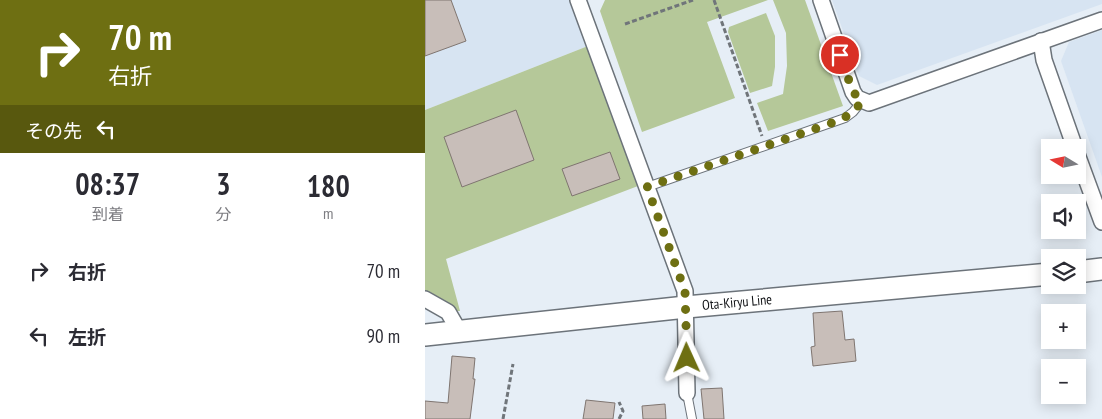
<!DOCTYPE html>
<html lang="ja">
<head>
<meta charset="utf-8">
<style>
  body { margin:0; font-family:"PT Sans Narrow","Noto Sans JP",sans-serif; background:#f7f7f7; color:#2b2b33; height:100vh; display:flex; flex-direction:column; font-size:19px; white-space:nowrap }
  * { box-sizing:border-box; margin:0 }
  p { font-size:16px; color:#7c7c81 }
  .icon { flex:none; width:28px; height:28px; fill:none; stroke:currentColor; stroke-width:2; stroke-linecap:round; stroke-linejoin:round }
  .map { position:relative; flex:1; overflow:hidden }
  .drawer { display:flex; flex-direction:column; background:#fff; width:425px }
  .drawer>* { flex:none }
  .hud { background:#6e6f12; color:#fff; overflow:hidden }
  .needle { width:32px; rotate:280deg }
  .controls { position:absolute; left:616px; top:139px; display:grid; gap:10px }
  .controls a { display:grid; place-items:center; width:45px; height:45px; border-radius:0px; background:#fff; box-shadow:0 2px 12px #0003; font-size:25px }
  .pin { position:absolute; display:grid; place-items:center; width:42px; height:42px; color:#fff; margin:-21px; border:2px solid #fff; border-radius:50%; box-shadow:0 1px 5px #0007 }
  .me { position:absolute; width:55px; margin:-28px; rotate:359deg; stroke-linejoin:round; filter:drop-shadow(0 0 4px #0008) }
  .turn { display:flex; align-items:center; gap:18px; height:105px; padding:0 25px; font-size:22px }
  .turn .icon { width:65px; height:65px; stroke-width:2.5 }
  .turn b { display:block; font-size:35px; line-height:42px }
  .then { display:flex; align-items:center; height:48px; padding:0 25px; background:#0003; gap:10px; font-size:19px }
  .eta { display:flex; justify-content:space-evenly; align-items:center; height:85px; text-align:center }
  .eta b { font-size:30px; font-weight:600; line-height:35px }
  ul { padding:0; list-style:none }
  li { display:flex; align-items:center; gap:15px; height:65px; padding:0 25px }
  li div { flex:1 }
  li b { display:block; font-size:19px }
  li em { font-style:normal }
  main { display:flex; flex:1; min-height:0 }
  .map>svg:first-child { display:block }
  .built { fill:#d7e4f2 }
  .green { fill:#b5c899 }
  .building { fill:#c8beb9; stroke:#7f7570 }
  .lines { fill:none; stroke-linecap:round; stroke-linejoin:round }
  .service-casing { stroke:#6c737a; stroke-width:10 }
  .minor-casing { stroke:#6c737a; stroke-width:18 }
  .secondary-casing { stroke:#6c737a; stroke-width:24 }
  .path { stroke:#70757a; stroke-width:3; stroke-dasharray:5 2.5; stroke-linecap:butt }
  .service { stroke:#fff; stroke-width:8 }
  .minor { stroke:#fff; stroke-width:15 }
  .secondary { stroke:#fff; stroke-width:21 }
  .route { stroke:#6e6f12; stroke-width:9; stroke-dasharray:0 16.2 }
  .labels { text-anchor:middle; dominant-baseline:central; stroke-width:5; stroke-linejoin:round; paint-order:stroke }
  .street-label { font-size:14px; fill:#0f1114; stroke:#fff }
</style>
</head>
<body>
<main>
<section class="drawer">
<div class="hud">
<div class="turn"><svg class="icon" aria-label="right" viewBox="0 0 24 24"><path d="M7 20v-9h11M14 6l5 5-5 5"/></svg><div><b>70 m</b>右折</div></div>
<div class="then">その先<svg class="icon" aria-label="left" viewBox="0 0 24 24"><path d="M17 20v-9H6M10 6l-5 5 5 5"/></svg></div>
</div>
<div class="eta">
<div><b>08:37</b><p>到着</p></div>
<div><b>3</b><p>分</p></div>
<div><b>180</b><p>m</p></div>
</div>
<ul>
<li><svg class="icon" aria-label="right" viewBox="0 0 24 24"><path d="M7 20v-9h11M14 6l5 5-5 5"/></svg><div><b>右折</b></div><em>70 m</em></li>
<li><svg class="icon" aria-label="left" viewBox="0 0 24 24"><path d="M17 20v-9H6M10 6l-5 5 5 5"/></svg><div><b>左折</b></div><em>90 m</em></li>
</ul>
</section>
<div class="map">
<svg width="677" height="419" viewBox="0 0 677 419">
  <rect width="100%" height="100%" fill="#e6eef6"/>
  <g class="built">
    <path d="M0,0H146L163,46L0,110Z"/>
    <path d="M407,0H677V4L452,85L434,76Z"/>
    <path d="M677,30V177L636,61L644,42Z"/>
  </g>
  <g class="green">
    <path d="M180,0H343L282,22L310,98L217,132L175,11Z"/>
    <path d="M348,0H380L418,106L343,131L332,103L358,94L362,66L361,33Z"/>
    <path d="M341,13L350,36V67L347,86L325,93L303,32L304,27Z"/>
    <path d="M163,46L213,186L21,259L35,311H31L30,308L0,292V110Z"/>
  </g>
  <g class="building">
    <path d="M0,0H26L41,41L0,56Z"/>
    <path d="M91,110L109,160L37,187L19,137Z"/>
    <path d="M185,152L195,179L147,196L137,169Z"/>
    <path d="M417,311L420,340L429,339L431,361L388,366L386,347L390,346L388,313Z"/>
    <path d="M27,356L50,358L48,379H50L45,419H0V401L23,403Z"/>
    <path d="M297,388L299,419H279L276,389Z"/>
    <path d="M161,400L190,403L188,419H158Z"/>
    <path d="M240,404L241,419H218L217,406Z"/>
  </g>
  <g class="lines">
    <defs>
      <g id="service">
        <path d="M222,187L420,118L428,112L437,101"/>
        <path d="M262,393L267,419"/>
      </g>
      <g id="minor">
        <path d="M153,0L260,291L262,393"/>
        <path d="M396,0L428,92L432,98L444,103L677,20"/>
        <path d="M616,41L619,60L650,148"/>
        <path d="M652,154L677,222"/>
        <path d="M0,299L23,312L34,331"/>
      </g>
      <g id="secondary">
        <path d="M652,272L677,269"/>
        <path d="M0,335L261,307L625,274"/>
      </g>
    </defs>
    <use href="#service" class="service-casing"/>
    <use href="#minor" class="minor-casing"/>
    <use href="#secondary" class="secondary-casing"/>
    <g class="path">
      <path d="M289,0L337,136"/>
      <path d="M200,24L268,0"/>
      <path d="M78,419L88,364"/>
      <path d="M194,419L198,411L194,402"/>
    </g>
    <use href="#service" class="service"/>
    <use href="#minor" class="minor"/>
    <use href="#secondary" class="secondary"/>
  </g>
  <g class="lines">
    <path class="route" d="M262,358L260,291L222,187L404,124C420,118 427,115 437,101L428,92L415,55"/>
  </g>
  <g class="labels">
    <g class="street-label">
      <text transform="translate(312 302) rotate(-5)">Ota-Kiryu Line</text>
    </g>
  </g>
</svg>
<div class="controls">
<a><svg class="needle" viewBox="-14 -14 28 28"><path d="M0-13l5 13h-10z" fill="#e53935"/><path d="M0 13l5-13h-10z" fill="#7c7c81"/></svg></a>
<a><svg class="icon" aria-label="sound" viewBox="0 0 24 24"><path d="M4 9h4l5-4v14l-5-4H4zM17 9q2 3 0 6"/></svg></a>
<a><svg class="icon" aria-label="layers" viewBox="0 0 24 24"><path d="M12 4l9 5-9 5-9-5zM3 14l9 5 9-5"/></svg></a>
<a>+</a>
<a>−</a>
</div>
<div class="pin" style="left:415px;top:55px;background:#d93025"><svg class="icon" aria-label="arrive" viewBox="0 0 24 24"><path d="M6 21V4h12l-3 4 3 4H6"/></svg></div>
<svg class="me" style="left:262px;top:358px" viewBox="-20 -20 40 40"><path d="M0-17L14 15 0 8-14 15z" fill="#6e6f12" stroke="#fff" stroke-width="4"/></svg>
</div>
</main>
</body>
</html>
